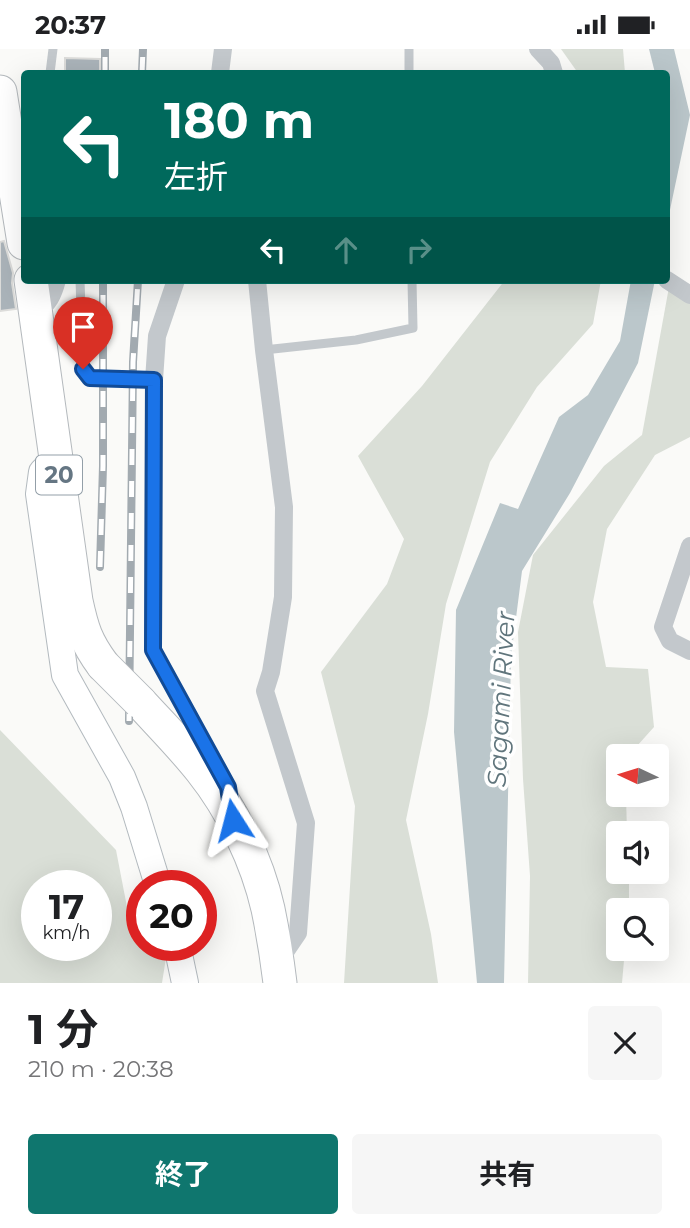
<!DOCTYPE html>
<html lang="ja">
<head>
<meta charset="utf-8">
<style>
  body { margin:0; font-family:Montserrat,"Noto Sans JP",sans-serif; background:#f6f6f6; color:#202124; height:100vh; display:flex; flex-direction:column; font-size:26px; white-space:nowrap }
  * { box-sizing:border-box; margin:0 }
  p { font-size:23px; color:#757577 }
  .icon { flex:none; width:38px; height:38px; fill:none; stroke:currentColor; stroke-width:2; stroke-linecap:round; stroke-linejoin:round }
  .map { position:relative; height:934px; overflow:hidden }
  .details { display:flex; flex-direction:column; background:#fff; flex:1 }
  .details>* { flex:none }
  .hud { position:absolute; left:21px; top:21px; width:649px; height:214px; border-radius:7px; box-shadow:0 7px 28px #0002; background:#00695c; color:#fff; overflow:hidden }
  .needle { width:46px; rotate:274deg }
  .controls { position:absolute; left:606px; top:695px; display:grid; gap:14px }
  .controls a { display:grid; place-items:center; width:63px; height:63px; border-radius:7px; background:#fff; box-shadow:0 7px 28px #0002; font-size:35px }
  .speed { position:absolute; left:21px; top:821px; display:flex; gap:14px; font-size:35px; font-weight:700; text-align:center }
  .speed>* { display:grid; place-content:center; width:91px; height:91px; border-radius:50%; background:#fff; box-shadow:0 7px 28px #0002; line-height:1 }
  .speed small { font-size:18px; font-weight:400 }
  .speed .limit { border:10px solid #d22; background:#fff; color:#111 }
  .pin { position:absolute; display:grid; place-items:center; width:60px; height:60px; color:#fff; margin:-72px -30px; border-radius:50% 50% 50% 0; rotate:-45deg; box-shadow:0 0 7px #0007 }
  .pin .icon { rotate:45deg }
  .me { position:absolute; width:77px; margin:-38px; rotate:351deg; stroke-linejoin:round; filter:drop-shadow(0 0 5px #0008) }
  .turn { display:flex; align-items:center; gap:24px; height:147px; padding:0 28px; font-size:32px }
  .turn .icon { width:91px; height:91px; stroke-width:2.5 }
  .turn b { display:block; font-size:49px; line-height:60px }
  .lanes { display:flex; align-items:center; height:66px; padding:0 28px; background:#0003; justify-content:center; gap:35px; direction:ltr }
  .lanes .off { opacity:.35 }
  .round { display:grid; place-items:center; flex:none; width:74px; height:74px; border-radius:7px; background:#f6f6f6 }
  .overview { display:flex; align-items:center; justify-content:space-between; height:119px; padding:0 28px }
  h1 { font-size:42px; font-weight:700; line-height:52px }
  .button { display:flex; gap:14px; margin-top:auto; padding:14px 28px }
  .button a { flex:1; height:80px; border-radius:7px; background:#0f766e; color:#fff; font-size:28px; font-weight:700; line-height:80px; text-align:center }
  .button a+a { background:#f6f6f6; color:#202124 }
  .status { display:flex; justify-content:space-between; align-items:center; height:49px; padding:0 35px; background:#fff; direction:ltr }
  .status svg { height:19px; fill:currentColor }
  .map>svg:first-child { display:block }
  .green { fill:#dadfd7; fill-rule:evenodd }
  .water { fill:#bbc7cb }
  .building { fill:#aab3b9; stroke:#dcdcda; stroke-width:2 }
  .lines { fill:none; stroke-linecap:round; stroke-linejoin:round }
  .secondary-casing { stroke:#b3babf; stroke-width:28 }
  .highway-casing { stroke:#b4b9bd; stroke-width:35 }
  .lane { stroke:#c3c8cc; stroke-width:9 }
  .street { stroke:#c3c8cc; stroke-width:18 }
  .secondary { stroke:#fff; stroke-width:26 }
  .highway { stroke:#fff; stroke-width:33 }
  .rail-casing { stroke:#a2aab0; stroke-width:8 }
  .rail { stroke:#fff; stroke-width:5; stroke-dasharray:16; stroke-linecap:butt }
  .highway-bridge-casing { stroke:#b4b9bd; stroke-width:35; stroke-linecap:butt }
  .highway-bridge { stroke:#fff; stroke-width:33 }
  .route-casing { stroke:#114b97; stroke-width:18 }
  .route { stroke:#1a73e8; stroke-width:12 }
  .labels { text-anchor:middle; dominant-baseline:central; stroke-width:7; stroke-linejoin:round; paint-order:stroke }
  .shield { fill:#fff; stroke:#939fa8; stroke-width:2 }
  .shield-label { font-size:23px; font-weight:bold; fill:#657683 }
  .water-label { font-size:26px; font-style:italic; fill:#60757c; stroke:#fff }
</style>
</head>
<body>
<div class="status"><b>20:37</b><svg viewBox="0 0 49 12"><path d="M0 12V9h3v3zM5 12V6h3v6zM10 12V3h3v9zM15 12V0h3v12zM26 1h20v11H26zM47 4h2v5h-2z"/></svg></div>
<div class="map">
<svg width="690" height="934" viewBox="0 0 690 934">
  <rect width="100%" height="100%" fill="#fafaf8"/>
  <g class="green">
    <path d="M561,0H623L625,24H578Z"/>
    <path d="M505,231H601L593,275L537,338L490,413L446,555L428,665L406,771L431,885L438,934H344L355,757L321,623L387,535L404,490L358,407L422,337Z"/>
    <path d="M690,237V388L655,406L607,480L593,553L606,618L648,620L654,678L628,707H618V746H626L627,784H618V822L629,823V861H618V900H625L622,934H528L530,827L523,730L518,583L533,506L604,417L642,386L669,238Z"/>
    <path d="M0,681L116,801L127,858L142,868V896H168L162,934H0ZM37,836H96V896H37Z"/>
  </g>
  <g class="water">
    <path d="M649,0H674L690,66L667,175V24H655Z"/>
    <path d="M631,231H655L638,314L570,444L522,522L511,608L504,934H477L454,683L456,561L500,454L518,460L559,368L588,346L620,292Z"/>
  </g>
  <g class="building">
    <path d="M65,9L100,10V24H65Z"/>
    <path d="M4,192L13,224L12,234L16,260L0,262V193Z"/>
  </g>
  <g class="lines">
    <defs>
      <g id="secondary">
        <path d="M56,409L42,423L39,445L65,626L122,728L134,758L158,836"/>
        <path d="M177,896L185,934"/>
      </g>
      <g id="highway">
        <path d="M0,43L24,194"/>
        <path d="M31,231L76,552C82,580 86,593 103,616"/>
        <path d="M140,653C160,675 182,697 201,721C232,760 257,811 268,860C273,884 277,909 280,934"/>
      </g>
    </defs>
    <use href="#secondary" class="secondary-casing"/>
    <use href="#highway" class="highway-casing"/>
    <g class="lane">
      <path d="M409,0V24"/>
      <path d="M50,24L53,0"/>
      <path d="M80,231L83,320L90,329L154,331"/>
      <path d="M264,301L356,291L413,279L412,231"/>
      <path d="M153,601L216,716"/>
    </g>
    <g class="street">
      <path d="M538,0L551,14L554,24"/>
      <path d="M220,24L223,0"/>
      <path d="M257,231L264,301L284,458L283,548L271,623L265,642L306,774L298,884L279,912"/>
      <path d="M667,231L690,246"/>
      <path d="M36,263C49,255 53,246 57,231"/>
      <path d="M690,497L663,578L670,592L690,602"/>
      <path d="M153,601L154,331L157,287L176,231"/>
    </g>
    <use href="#secondary" class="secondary"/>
    <use href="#highway" class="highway"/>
    <defs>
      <g id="rail">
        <path d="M105,24V0"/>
        <path d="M142,24L143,0"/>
        <path d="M100,518L103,417V231"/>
        <path d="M129,672L133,313L138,231"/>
      </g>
    </defs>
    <use href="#rail" class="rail-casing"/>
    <use href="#rail" class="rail"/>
    <defs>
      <path id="highway-bridge" d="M103,616L140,653"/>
    </defs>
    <use href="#highway-bridge" class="highway-bridge-casing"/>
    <use href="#highway-bridge" class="highway-bridge"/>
  </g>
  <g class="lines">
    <defs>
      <path id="route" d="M83,320L90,329L154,331L153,601L228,738L233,771"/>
    </defs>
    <use href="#route" class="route-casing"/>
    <use href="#route" class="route"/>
  </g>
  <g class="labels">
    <rect class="shield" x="36" y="406.5" width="46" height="39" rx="5"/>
    <g class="shield-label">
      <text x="59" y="426">20</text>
    </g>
    <g class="water-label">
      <text transform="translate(501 650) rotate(-87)">Sagami River</text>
    </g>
  </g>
</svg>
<div class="controls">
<a><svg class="needle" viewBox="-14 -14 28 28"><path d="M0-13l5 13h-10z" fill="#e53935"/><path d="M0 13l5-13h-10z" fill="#757577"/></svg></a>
<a><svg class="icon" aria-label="sound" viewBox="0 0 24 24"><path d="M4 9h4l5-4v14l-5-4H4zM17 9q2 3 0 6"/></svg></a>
<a><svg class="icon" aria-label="search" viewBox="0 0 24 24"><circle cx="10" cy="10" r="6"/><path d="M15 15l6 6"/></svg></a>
</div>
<div class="speed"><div>17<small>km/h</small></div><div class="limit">20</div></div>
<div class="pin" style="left:83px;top:320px;background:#d93025"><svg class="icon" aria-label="arrive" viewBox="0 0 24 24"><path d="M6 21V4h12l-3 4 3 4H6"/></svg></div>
<svg class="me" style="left:233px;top:771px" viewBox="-20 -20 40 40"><path d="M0-17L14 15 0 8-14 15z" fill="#1a73e8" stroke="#fff" stroke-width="4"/></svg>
<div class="hud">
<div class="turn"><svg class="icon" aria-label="left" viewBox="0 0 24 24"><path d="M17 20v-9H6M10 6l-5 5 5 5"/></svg><div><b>180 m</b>左折</div></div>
<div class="lanes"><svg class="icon" aria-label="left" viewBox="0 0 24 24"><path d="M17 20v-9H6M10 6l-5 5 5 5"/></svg><svg class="icon off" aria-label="ahead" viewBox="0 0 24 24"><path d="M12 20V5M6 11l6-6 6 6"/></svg><svg class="icon off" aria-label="right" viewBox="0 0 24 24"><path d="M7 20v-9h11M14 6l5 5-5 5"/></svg></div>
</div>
</div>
<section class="details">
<div class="overview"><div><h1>1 分</h1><p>210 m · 20:38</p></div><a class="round"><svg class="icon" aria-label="close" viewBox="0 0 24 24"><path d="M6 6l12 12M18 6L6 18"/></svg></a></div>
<div class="button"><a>終了</a><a>共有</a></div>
</section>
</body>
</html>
